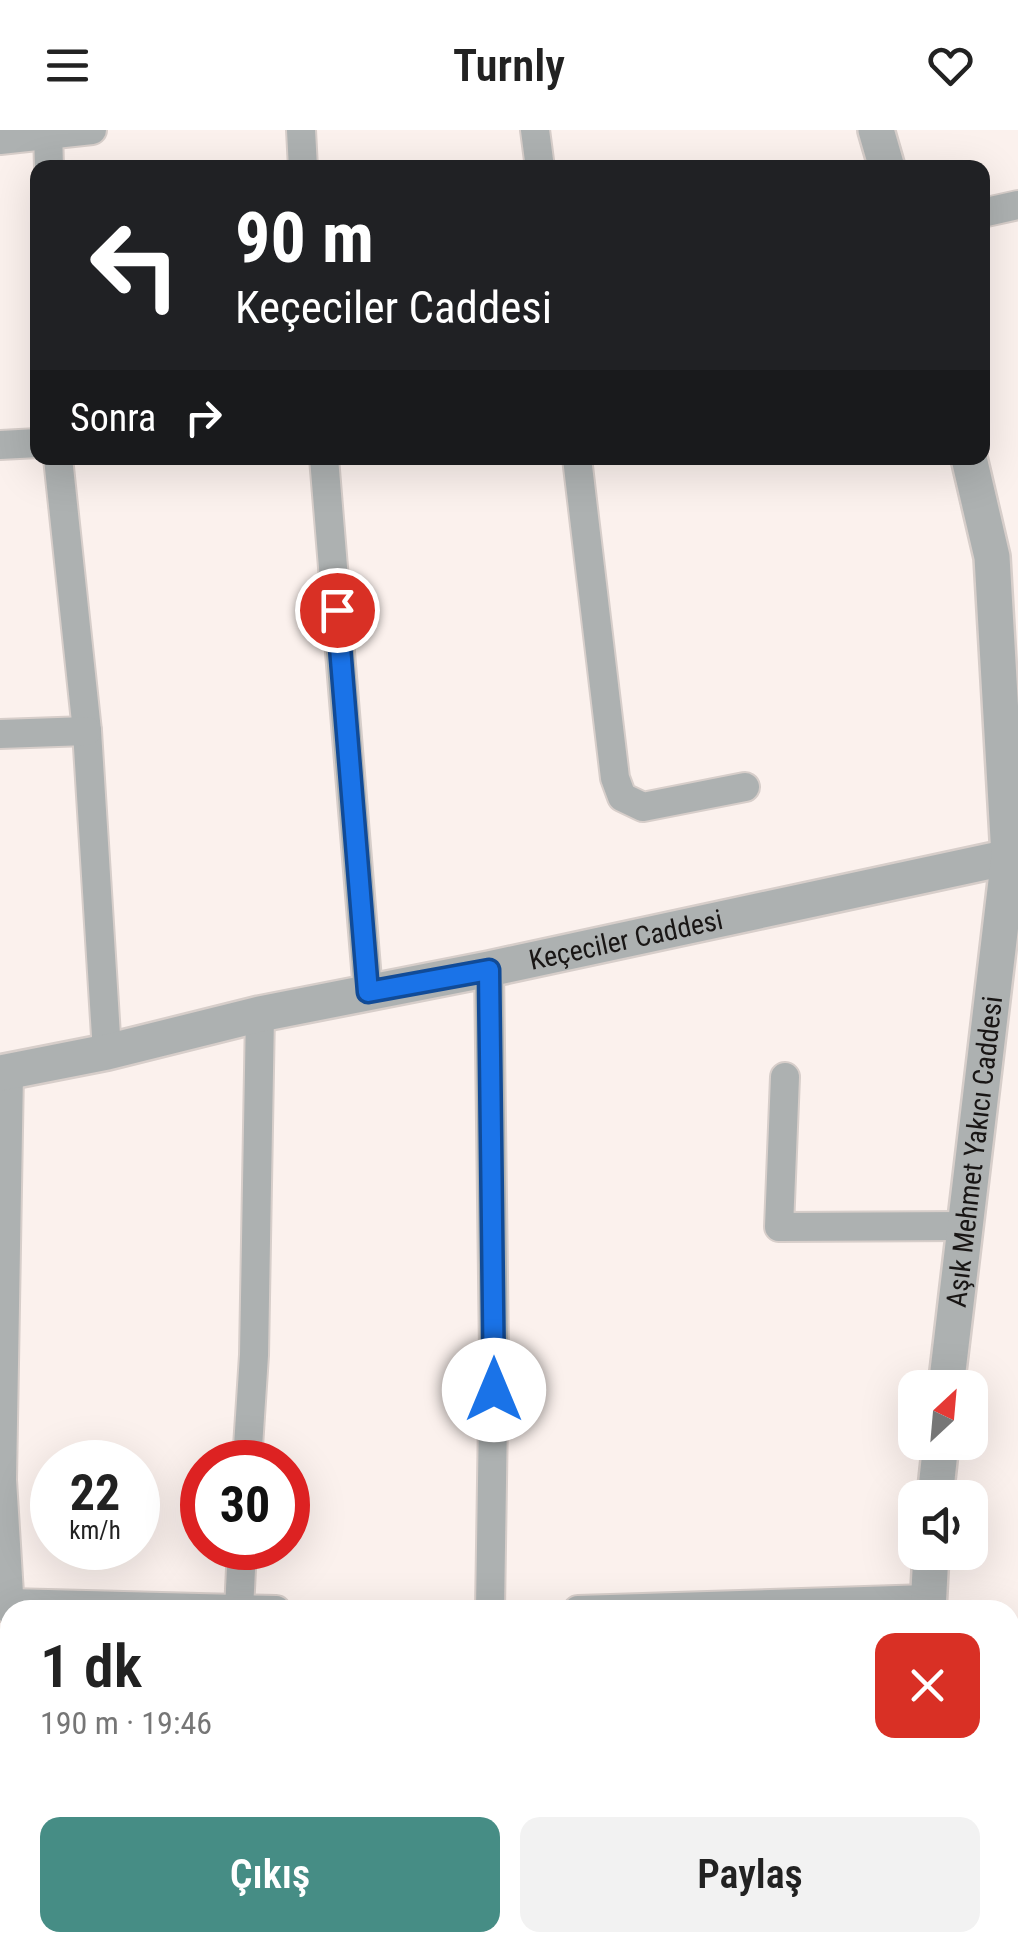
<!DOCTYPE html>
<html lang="tr">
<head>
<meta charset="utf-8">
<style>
  body { margin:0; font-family:"Roboto Condensed",sans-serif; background:#f2f2f2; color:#222; height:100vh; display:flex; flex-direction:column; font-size:38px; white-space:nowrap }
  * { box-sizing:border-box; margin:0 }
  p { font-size:32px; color:#767676 }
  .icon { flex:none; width:55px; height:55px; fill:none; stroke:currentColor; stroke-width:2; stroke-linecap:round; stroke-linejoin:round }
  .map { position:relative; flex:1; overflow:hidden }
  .sheet { position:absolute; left:0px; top:1470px; width:1020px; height:352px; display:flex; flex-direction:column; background:#fff; border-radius:30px 30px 0 0; box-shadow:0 10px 40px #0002 }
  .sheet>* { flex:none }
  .guide { position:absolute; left:30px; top:30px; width:960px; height:305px; border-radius:20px; box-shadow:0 10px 40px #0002; background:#202124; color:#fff; overflow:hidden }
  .needle { width:65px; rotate:26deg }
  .tools { position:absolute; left:898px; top:1240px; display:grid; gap:20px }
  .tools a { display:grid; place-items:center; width:90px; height:90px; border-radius:20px; background:#fff; box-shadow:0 10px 40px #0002; font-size:50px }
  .speed { position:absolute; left:30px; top:1310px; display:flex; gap:20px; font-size:50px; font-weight:700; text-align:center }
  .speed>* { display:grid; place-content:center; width:130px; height:130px; border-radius:50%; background:#fff; box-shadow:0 10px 40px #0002; line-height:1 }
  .speed small { font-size:25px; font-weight:400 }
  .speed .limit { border:15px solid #d22; background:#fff; color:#111 }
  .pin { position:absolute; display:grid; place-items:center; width:85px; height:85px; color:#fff; margin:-42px; border:5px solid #fff; border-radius:50%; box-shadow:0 2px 10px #0007 }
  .me { position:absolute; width:110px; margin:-55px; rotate:0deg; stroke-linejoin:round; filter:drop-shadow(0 0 8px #0008) }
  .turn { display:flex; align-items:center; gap:35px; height:210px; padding:0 40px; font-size:45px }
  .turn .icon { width:130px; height:130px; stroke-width:2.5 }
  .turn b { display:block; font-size:70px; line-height:85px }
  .then { display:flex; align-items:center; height:95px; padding:0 40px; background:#0003; gap:20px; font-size:38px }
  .round { display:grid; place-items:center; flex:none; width:105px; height:105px; border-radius:20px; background:#f2f2f2 }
  .overview { display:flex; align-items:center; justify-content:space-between; height:170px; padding:0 40px }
  h1 { font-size:60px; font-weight:600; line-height:75px }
  .action { display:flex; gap:20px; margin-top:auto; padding:20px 40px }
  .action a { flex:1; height:115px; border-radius:20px; background:#468d85; color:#fff; font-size:40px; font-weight:600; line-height:115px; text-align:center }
  .action a+a { background:#f2f2f2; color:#222 }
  header { display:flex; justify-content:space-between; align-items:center; height:130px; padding:0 40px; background:#fff; font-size:45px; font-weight:600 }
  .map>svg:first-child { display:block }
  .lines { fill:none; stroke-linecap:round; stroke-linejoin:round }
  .minor-casing { stroke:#d7ceca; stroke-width:32 }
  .tertiary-casing { stroke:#d7ceca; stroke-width:40 }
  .minor { stroke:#adb1b1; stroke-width:28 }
  .tertiary { stroke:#adb1b1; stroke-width:35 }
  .route-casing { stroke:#114b97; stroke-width:25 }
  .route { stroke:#1a73e8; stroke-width:18 }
  .labels { text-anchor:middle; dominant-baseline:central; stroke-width:9; stroke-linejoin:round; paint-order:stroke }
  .street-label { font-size:28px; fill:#191615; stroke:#fff }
</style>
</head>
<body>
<header><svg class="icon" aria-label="menu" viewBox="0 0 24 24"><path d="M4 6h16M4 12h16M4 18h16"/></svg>Turnly<svg class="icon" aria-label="heart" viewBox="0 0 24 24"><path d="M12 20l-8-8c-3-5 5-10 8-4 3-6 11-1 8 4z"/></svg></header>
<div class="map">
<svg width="1018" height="1822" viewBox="0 0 1018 1822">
  <rect width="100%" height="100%" fill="#fbf1ed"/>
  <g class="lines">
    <defs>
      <g id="minor">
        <path d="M48,0L49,38"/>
        <path d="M301,0L303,38"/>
        <path d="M535,0L540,38"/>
        <path d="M0,10L92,0"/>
        <path d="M982,83L1018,75"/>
        <path d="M0,315L38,313"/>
        <path d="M58,328L87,601L107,922"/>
        <path d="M324,328L368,862"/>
        <path d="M577,328L615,648L622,667L643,677L745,657"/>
        <path d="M0,604L87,601"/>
        <path d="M489,839L494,1224L490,1480"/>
        <path d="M9,942L2,1350L10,1480"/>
        <path d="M785,947L779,1097L963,1096"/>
        <path d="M247,1332L254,1225L260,884"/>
        <path d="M10,1473L276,1480"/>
        <path d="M239,1480L242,1418"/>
        <path d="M578,1480L928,1469"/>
        <path d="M0,1632L10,1574"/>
        <path d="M280,1812V1822"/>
        <path d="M486,1812V1822"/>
      </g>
      <g id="tertiary">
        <path d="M876,0L887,38"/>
        <path id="s1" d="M0,943L107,922L260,884L489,839L1018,725"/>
        <path id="s2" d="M946,1258L1009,726L992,427L969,328"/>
        <path d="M935,1368L941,1312"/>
        <path d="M928,1480L931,1422"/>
        <path d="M908,1822L909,1812"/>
      </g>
    </defs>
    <use href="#minor" class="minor-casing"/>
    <use href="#tertiary" class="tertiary-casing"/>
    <use href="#minor" class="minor"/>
    <use href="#tertiary" class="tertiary"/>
  </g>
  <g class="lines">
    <defs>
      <path id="route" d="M337,480L368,862L489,840L494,1260"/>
    </defs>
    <use href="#route" class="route-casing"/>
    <use href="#route" class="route"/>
  </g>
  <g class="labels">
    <g class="street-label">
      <text stroke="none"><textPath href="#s1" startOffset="640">Keçeciler Caddesi</textPath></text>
      <text stroke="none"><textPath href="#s2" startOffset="238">Aşık Mehmet Yakıcı Caddesi</textPath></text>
    </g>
  </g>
</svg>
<div class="tools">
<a><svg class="needle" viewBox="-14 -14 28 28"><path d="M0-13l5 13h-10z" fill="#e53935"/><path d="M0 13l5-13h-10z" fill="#767676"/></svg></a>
<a><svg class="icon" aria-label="sound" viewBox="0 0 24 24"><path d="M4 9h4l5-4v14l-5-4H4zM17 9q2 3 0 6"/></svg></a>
</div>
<div class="speed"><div>22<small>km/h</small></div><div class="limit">30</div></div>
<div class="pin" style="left:337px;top:480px;background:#d93025"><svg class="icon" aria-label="arrive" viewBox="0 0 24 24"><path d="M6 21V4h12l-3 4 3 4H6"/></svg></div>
<svg class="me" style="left:494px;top:1260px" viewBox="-20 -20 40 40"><circle r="19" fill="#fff"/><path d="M0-13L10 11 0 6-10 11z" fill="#1a73e8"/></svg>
<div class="guide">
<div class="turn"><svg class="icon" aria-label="left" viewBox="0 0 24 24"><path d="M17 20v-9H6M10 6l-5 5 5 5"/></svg><div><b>90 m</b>Keçeciler Caddesi</div></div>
<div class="then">Sonra<svg class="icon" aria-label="right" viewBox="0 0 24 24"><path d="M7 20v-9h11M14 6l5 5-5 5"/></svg></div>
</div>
<section class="sheet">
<div class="overview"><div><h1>1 dk</h1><p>190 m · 19:46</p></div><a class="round" style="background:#d93025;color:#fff"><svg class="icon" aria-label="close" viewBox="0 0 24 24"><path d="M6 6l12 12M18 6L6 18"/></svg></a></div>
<div class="action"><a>Çıkış</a><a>Paylaş</a></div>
</section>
</div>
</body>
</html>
